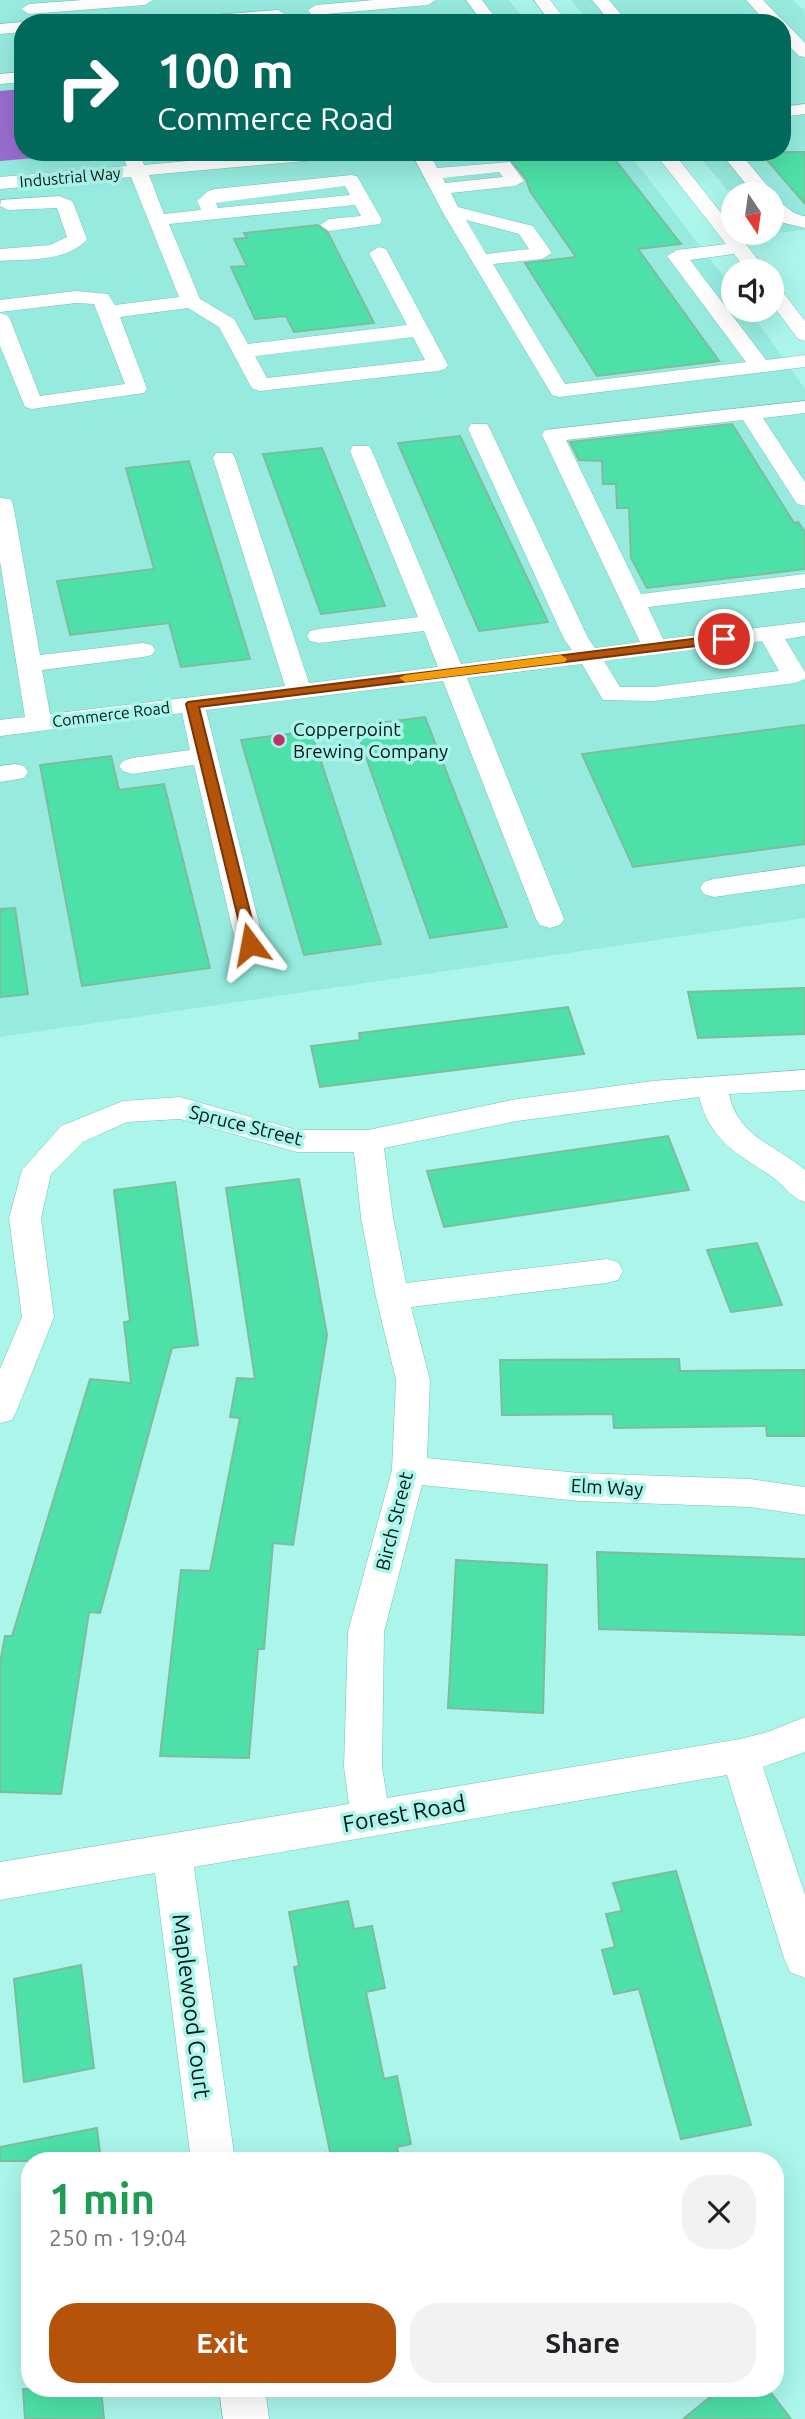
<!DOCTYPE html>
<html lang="en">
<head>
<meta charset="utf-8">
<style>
  body { margin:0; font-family:Ubuntu,sans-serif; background:#f2f2f2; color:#202124; height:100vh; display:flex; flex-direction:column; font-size:26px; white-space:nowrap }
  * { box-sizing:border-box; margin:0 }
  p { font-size:23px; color:#757577 }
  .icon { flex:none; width:38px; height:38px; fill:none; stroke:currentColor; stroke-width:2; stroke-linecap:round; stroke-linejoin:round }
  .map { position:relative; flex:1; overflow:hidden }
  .details { position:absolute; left:21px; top:2152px; width:763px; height:245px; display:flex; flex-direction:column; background:#fff; border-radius:28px; box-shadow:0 7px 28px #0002 }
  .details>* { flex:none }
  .top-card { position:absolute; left:14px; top:14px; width:777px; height:147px; border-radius:28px; box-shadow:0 7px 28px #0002; background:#00695c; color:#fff; overflow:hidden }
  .needle { width:46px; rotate:167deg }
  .buttons { position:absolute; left:721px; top:182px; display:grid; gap:14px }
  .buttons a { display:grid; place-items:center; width:63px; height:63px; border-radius:50%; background:#fff; box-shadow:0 7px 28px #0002; font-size:35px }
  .pin { position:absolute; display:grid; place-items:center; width:60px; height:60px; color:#fff; margin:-30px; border:4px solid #fff; border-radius:50%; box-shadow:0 2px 7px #0007 }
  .me { position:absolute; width:77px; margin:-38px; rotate:347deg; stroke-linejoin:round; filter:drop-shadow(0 0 5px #0008) }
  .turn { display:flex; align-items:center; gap:24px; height:147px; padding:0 28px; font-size:32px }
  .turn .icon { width:91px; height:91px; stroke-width:2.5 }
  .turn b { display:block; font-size:49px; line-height:60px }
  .round { display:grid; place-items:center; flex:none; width:74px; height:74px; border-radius:28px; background:#f2f2f2 }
  .summary { display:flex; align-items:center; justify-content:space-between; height:119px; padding:0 28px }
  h1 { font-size:42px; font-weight:700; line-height:52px; color:#1e9e55 }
  .primary-button { display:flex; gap:14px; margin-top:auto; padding:14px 28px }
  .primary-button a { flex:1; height:80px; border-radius:28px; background:#b45309; color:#fff; font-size:28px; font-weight:700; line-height:80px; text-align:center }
  .primary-button a+a { background:#f2f2f2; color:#202124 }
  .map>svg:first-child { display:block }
  .built { fill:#96ebde }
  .water { fill:#9a6dcf }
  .building { fill:#4de0a8; stroke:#7ebb9f; stroke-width:2 }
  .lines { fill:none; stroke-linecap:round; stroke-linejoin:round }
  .minor-casing { stroke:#78c1b6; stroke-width:1 }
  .minor { fill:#fff; fill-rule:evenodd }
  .route { fill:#b45309; stroke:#753606; stroke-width:2 }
  .slow { fill:#f59e0b }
  .poi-dot { fill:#bf3265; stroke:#abf5ea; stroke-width:2.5 }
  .labels { text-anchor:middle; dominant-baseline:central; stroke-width:7; stroke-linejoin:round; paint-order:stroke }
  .far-street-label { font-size:16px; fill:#001815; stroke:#abf5ea }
  .poi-label { font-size:19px; fill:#001815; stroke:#abf5ea; text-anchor:start }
  .street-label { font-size:19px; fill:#001815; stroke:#abf5ea }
  .near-street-label { font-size:23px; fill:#001815; stroke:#abf5ea }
</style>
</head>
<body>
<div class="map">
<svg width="805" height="2419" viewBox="0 0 805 2419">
  <rect width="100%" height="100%" fill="#abf5ea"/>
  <g class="built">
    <path d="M0,0H509L527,23H23V152H628L733,289V310H749L805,389V918L0,1037Z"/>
    <path d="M571,0H793L805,11V230L764,234L772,233V194H733V197L696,152H782V23H590Z"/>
  </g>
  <path class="water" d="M23,89V152H55L48,157L0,161V91Z"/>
  <g class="building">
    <path d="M504,152H609L681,244L638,249L719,361L597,376L525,263L576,257L530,191L526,179Z"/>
    <path d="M760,152H805V204Z"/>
    <path d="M318,225L328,233L374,323L294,332L286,316L255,319L231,267L247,266L234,239L247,238L244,233Z"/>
    <path d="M732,424L794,523L798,522L805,532V569L647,588L631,558L629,508H617L616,484H603L602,461L579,460L570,442Z"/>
    <path d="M460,436L548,622L479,631L398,443Z"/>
    <path d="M322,448L385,606L321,614L263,454Z"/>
    <path d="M189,461L250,659L181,667L169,623L70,635L57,581L154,569L126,468Z"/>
    <path d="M425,717L507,927L430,938L355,726Z"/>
    <path d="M805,725V844L633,867L582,754Z"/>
    <path d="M311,731L381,944L304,955L241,740Z"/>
    <path d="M111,756L119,790L164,784L210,968L82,986L40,765Z"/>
    <path d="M15,908L28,994L0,997V909Z"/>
    <path d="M805,988V1034L698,1038L688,992Z"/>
    <path d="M568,1007L584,1054L320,1087L311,1046L360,1040L359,1033Z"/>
    <path d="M668,1136L689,1190L444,1227L427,1171Z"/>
    <path d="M299,1179L327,1335L293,1545L273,1543L264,1649H258L249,1758L160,1756L181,1570L210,1571L240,1418L230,1417L237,1378L255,1379L226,1188Z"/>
    <path d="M175,1182L198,1345L172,1348L100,1613L89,1612L61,1794L0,1792V1663L5,1636H12L90,1379L131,1383L124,1322L130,1321L114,1190Z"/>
    <path d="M757,1243L782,1305L731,1312L707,1250Z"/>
    <path d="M679,1359L680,1371L805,1370V1436H767L766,1426L614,1428L613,1414L502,1415L500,1360Z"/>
    <path d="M597,1552L805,1559V1635L599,1629Z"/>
    <path d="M456,1560L547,1565L543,1713L448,1708Z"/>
    <path d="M676,1871L751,2125L681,2139L639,1989L614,1994L602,1950L615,1947L606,1914L622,1911L613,1883Z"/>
    <path d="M348,1901L354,1929L372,1926L385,1988L366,1992L384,2079L397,2076L411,2144L397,2147L400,2161H332L310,2056L294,1967L299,1966L289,1912Z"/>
    <path d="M81,1965L94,2068L24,2082L14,1979Z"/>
    <path d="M97,2128L101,2161H0V2147Z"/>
    <path d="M23,2389H101L104,2419H25Z"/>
    <path d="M720,2389H768L791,2419H683Z"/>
  </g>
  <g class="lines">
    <defs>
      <g id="minor">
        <path d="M83,0H153L145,5L29,14L21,9L29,4Z"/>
        <path d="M374,0H436L428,5L326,14L332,23H316L308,10L316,5Z"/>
        <path d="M466,0H482L499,23H483Z"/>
        <path d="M534,0H550L568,23H551Z"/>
        <path d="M592,0H609L628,23H611Z"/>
        <path d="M746,0H763C778,16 790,27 805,43V57L799,56L782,39V23H767Z"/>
        <path d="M278,10L286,15L284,18L241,23H167L175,18Z"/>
        <path d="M23,22L26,23H23V32L0,34V24Z"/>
        <path d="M23,72V82L0,84V74Z"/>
        <path d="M805,104V114L782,117V107Z"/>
        <path d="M121,152H139L144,165L285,152H358L349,157L149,175L164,214L201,210L197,201L208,191L215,189L351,175L357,176L382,220L380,224L329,231L320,225L329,219L361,216L355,205L169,224L200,299L234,319L248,344L407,325L369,253L379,247L386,249L448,365L445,369L438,371L260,391L253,389L250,385L219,327L188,308L120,317L147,389L144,393L32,409L25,407L0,346V313L7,315L10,319L40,396L125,384L94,304L76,303L0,312V300L76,291L108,294L115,305L179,297L131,177L0,189V177L127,166ZM345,186L350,195L218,208L216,203ZM413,337L425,360L267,378L255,356Z"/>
        <path d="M411,152H429L437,168L510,162L524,181L515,186L451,193L458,207L533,226L552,253L542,259L493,264L565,384L746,362L667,256L677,250L726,244L654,152H673L733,228V233H737L767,271H747L734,254L690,260L766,360L805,355V367L559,397L552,395L442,211ZM499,172L503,177L445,183L443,178ZM466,220L519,234L529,249L486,254Z"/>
        <path d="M720,152H739L771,190L773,194L772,196L754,194Z"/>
        <path d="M59,196L72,201L74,205L87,239C69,262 26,259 0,261V249L50,245L67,237L57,208L8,210L0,206L1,200Z"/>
        <path d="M772,198C785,202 790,215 805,216V228L784,223L773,216Z"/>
        <path d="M772,285L779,287L805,321V341L798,339L772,304Z"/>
        <path d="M805,401V413L763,418L805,482V506L797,504L743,420L566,440L641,594L805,574V588L648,607L663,639L805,622V636L785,639L805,672V679L795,683L654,701L603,700L582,664L467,678L564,919L560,925L550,928L540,925L536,919L443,681L206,710L264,944L260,950L250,953L240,950L236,944L194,765L132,774L123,771L119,766L123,761L132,758L190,750L182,713L0,736V720L25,717L0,561V498L10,499L13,504L40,655L143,643L152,645L155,650L152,655L143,657L42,670L50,714L285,686L213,458L216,453H232L235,458L309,683L438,667L424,631L319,643L310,641L307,636L310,631L319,629L418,617L350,451L353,446H369L372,451L461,664L572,650L564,639L468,429L471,424H487L490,429L588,638L595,648L640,642L542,435L545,430ZM762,641L779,671L654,687H620L604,661Z"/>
        <path d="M15,764L24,766L28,772L24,778L0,782V766Z"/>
        <path d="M805,866V884L714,897L704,894L700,888L704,882L714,879Z"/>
        <path d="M805,1070V1090L729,1094C738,1137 776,1145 805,1170V1202C791,1198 787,1188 775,1179C740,1154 711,1144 699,1097L517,1121L384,1148L393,1217L406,1283L607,1259L618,1262L623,1271L618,1280L607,1283L411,1307L430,1380L427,1458L579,1473L750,1479L805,1487V1515L750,1507L579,1501L422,1485L384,1632L382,1767L387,1798L740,1739L768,1732L805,1717V1752L763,1767L805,1895V1978L790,1972L784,1958L727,1775L194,1867L235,2161H191L155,1873L0,1900V1862L349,1804L344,1767L348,1632L392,1470L396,1380L376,1297L361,1217L354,1152H297L180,1119L127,1122L83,1142L51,1174L41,1218L54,1317L17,1410L12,1420L0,1423V1369L22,1317L9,1218L22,1170L61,1126L123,1101L180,1097L297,1130H368L517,1099L653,1081Z"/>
        <path d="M219,2389H265L269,2419H223Z"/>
      </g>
    </defs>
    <use href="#minor" class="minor-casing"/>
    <use href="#minor" class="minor"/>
  </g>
  <path class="route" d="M724,635L730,639L728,642L199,707L258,944L255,947H245L186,704L188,702Z"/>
  <path class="slow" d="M561,655L567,659L565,662L405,682L399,678L405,675Z"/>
  <circle class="poi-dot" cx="279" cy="740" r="7"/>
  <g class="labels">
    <g class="far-street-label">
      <text transform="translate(70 177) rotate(-5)">Industrial Way</text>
      <text transform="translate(111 714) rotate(-7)">Commerce Road</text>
    </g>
    <g class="poi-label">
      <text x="293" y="729">Copperpoint<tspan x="293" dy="22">Brewing Company</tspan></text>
    </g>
    <g class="street-label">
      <text transform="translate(246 1125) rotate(14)">Spruce Street</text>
      <text transform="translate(607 1487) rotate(3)">Elm Way</text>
      <text transform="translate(394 1521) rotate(-76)">Birch Street</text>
    </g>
    <g class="near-street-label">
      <text transform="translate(404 1813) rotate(-10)">Forest Road</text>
      <text transform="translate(192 2006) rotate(83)">Maplewood Court</text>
    </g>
  </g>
</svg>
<div class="buttons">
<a><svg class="needle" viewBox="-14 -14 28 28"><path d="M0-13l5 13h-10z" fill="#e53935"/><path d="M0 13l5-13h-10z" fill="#757577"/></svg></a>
<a><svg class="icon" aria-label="sound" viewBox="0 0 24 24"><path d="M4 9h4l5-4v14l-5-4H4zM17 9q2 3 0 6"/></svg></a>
</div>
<div class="pin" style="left:724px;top:639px;background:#d93025"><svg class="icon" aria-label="arrive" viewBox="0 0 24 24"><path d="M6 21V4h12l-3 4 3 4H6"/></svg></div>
<svg class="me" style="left:250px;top:944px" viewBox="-20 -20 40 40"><path d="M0-17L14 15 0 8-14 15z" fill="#b45309" stroke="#fff" stroke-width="4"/></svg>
<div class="top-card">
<div class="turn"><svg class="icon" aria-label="right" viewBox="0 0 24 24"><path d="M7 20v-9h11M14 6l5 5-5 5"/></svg><div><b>100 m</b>Commerce Road</div></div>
</div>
<section class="details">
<div class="summary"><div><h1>1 min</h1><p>250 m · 19:04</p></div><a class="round"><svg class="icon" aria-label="close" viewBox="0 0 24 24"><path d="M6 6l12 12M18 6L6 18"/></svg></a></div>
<div class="primary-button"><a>Exit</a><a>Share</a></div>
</section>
</div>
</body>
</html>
